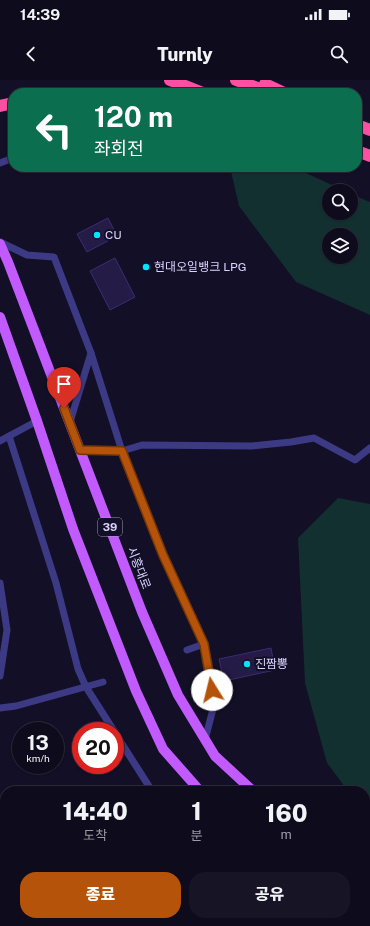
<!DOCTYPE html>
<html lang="ko">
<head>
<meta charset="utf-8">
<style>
  body { margin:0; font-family:"Public Sans","Noto Sans KR",sans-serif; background:#171425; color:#f1f3f6; height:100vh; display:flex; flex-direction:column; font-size:15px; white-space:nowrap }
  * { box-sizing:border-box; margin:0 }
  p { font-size:13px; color:#9b9ba3 }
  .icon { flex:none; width:22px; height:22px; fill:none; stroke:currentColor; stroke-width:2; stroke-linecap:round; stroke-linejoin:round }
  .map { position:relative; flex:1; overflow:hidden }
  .drawer { position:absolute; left:0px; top:706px; width:370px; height:140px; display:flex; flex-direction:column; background:#0e0b1c; border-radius:16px 16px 0 0; box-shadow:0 1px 3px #0004,0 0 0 1px #2e2b3b }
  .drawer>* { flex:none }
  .banner { position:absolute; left:8px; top:8px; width:354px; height:84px; border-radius:16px; box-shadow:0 1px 3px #0004,0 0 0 1px #2e2b3b; background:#0b6e4f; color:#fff; overflow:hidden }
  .tools { position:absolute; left:322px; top:104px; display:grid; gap:8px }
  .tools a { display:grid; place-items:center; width:36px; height:36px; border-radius:50%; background:#0e0b1c; box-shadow:0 1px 3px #0004,0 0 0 1px #2e2b3b; font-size:20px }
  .speed { position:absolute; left:12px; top:642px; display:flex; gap:8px; font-size:20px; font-weight:700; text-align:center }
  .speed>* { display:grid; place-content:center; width:52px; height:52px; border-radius:50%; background:#0e0b1c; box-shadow:0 1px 3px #0004,0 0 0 1px #2e2b3b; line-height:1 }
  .speed small { font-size:10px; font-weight:400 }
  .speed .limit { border:6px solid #d22; background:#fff; color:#111 }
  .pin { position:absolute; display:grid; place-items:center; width:34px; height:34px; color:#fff; margin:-41px -17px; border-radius:50% 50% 50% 0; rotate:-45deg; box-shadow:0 0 4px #0007 }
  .pin .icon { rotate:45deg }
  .me { position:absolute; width:44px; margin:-22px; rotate:351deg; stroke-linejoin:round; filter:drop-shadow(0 0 3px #0008) }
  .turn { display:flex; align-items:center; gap:14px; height:84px; padding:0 20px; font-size:18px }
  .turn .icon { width:52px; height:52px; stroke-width:2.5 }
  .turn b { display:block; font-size:28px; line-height:34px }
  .eta { display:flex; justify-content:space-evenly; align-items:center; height:68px; text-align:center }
  .eta b { font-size:24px; font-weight:800; line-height:28px }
  .action { display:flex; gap:8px; margin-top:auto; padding:8px 20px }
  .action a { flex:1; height:46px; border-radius:16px; background:#b45309; color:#fff; font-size:16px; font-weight:800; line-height:46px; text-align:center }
  .action a+a { background:#171425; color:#f1f3f6 }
  .status { display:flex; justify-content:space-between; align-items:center; height:28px; padding:0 20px; background:#0e0b1c; direction:ltr }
  .status svg { height:11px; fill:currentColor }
  header { display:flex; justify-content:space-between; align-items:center; height:52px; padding:0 20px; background:#0e0b1c; font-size:18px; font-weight:800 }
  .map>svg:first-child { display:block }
  .green { fill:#12302f; fill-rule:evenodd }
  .building { fill:#241b47; stroke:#3b2d73 }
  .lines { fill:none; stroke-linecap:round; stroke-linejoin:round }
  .lane { stroke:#3d3a85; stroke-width:7 }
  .street { stroke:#3d3a85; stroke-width:10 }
  .primary { stroke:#c25bff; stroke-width:10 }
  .highway { stroke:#ff4fa3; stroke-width:12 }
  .route-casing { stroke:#753606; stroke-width:10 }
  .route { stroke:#b45309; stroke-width:7 }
  .poi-dot { fill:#00e5ff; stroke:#130f26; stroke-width:1.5 }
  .labels { text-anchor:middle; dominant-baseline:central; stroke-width:4; stroke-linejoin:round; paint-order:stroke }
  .shield { fill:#130f26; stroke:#9e99be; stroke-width:1 }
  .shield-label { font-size:11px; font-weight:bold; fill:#d9d4ff }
  .poi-label { font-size:12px; fill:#d9d4ff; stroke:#130f26; text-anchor:start }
  .street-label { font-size:12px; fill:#d9d4ff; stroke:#130f26 }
</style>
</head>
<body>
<div class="status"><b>14:39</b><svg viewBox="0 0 49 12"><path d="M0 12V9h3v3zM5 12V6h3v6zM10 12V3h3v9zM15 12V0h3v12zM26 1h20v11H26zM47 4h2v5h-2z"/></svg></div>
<header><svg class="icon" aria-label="back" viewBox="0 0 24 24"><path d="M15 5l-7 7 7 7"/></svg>Turnly<svg class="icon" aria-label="search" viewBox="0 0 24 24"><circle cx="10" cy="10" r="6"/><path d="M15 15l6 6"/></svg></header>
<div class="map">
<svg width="370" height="846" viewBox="0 0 370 846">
  <rect width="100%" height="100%" fill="#130f26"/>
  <g class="green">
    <path d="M230,87H287L306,93L345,111H329V133H351V114L370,122V235L296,202L239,126ZM329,155H351V177H329Z"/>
    <path d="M338,418L370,424V741L365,734V711H348L327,683L305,603L298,458Z"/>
  </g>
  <g class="building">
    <path d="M108,138L117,156L87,172L77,154Z"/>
    <path d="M115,178L135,217L110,230L90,191Z"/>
    <path d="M271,568L275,590L224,601L219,579Z"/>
  </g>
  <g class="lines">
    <g class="lane">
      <path d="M0,83L13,78"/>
      <path d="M0,162L27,175L54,177L91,273L122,371L163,475L204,564L214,625L205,660"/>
      <path d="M70,342L91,273"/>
      <path d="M9,356L56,503L78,589L86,607L114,651"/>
      <path d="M0,361L37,341"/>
      <path d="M80,370L122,371L142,365L252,366L291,362L314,358L355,380L370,368"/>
      <path d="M0,503L7,550L0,596"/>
      <path d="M187,570L204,564"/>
      <path d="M0,628L16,626L103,602"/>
      <path d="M115,653L152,711"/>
      <path d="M319,841L327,846"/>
    </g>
    <path class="street" d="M0,731L5,732"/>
    <g class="primary">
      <path d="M0,164L8,182L142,532L178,615L215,676L253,711"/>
      <path d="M0,237L37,341L73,449L136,611L163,669L200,711"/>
      <path d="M365,784L370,787"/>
      <path d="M365,819L370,821"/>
    </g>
    <g class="highway">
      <path d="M170,0L203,13"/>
      <path d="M236,0L271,13"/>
      <path d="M265,4L284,13"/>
      <path d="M0,26L13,23"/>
      <path d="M357,45L370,50"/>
      <path d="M357,71L370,76"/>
    </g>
  </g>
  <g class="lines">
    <defs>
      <path id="route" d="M64,328L80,370L122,371L163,475L204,564L212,610"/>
    </defs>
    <use href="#route" class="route-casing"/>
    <use href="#route" class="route"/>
  </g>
  <g class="poi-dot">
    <circle cx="97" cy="155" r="4"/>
    <circle cx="146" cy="187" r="4"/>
    <circle cx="247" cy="584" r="4"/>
  </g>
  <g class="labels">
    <rect class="shield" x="98" y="438" width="24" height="18" rx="3"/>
    <g class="shield-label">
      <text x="110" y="447">39</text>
    </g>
    <g class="poi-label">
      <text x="105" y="155">CU</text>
      <text x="154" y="187">현대오일뱅크 LPG</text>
      <text x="255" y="584">진짬뽕</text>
    </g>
    <g class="street-label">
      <text transform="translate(139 488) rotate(69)">시흥대로</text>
    </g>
  </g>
</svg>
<div class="tools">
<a><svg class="icon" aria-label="search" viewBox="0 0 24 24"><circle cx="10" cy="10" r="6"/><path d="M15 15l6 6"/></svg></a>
<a><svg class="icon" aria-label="layers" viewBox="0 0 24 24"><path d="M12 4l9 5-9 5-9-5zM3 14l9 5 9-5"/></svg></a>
</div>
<div class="speed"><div>13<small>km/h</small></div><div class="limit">20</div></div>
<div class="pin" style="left:64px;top:328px;background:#d93025"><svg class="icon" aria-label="arrive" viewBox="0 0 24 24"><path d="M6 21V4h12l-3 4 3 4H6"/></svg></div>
<svg class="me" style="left:212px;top:610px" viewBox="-20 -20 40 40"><circle r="19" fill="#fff"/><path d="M0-13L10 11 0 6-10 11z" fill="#b45309"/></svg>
<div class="banner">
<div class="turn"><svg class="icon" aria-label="left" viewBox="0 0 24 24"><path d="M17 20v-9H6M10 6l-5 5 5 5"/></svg><div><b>120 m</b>좌회전</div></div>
</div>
<section class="drawer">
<div class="eta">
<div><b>14:40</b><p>도착</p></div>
<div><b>1</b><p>분</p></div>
<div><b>160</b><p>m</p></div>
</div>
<div class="action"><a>종료</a><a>공유</a></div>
</section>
</div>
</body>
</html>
